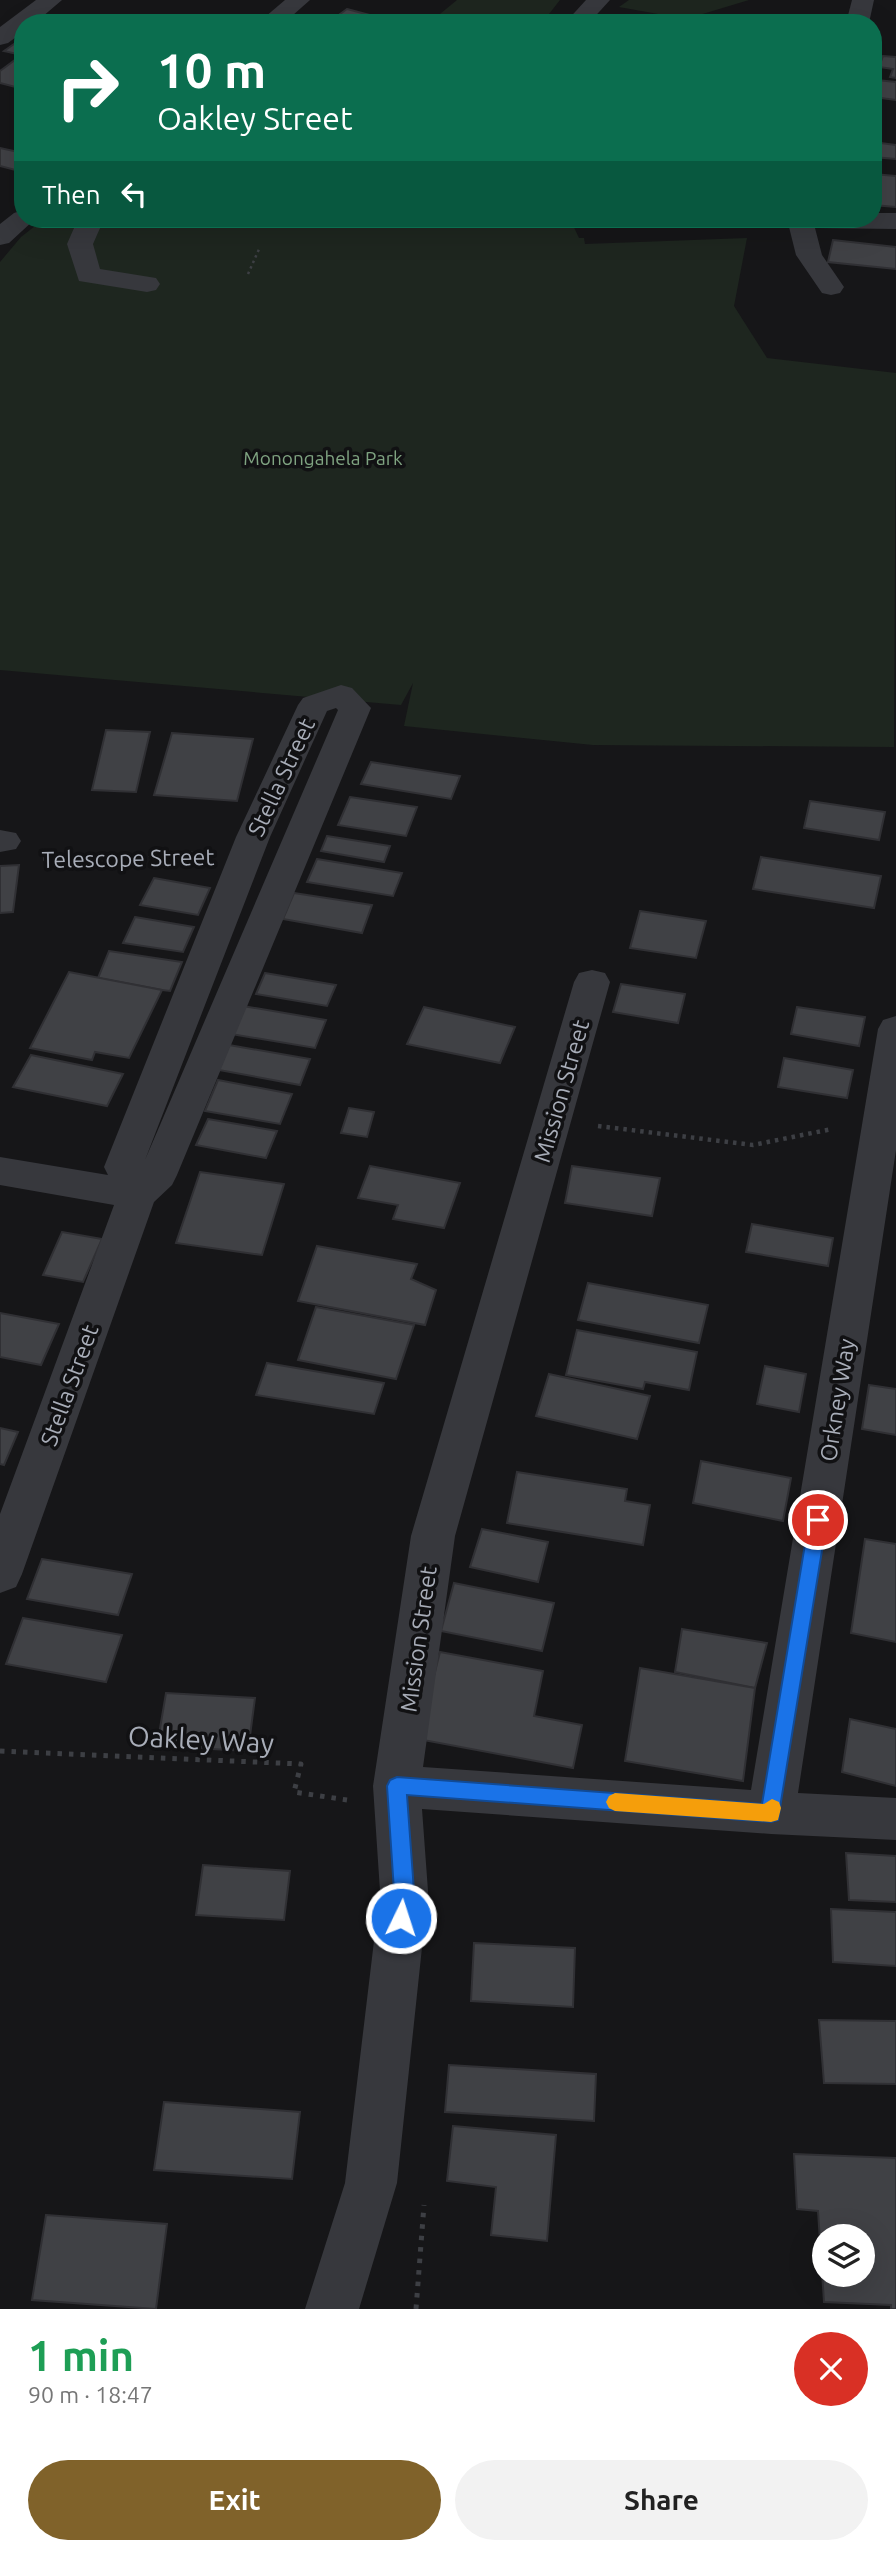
<!DOCTYPE html>
<html lang="en">
<head>
<meta charset="utf-8">
<style>
  body { margin:0; font-family:Ubuntu,sans-serif; background:#f2f2f2; color:#222; height:100vh; display:flex; flex-direction:column; font-size:26px; white-space:nowrap }
  * { box-sizing:border-box; margin:0 }
  p { font-size:23px; color:#767676 }
  .icon { flex:none; width:38px; height:38px; fill:none; stroke:currentColor; stroke-width:2; stroke-linecap:round; stroke-linejoin:round }
  .map { position:relative; height:2309px; overflow:hidden }
  .sheet { display:flex; flex-direction:column; background:#fff; flex:1 }
  .sheet>* { flex:none }
  .top-card { position:absolute; left:14px; top:14px; width:868px; height:214px; border-radius:28px; box-shadow:0 7px 28px #0002; background:#0b6e4f; color:#fff; overflow:hidden }
  .fabs { position:absolute; left:812px; top:2224px; display:grid; gap:14px }
  .fabs a { display:grid; place-items:center; width:63px; height:63px; border-radius:50%; background:#fff; box-shadow:0 7px 28px #0002; font-size:35px }
  .pin { position:absolute; display:grid; place-items:center; width:60px; height:60px; color:#fff; margin:-30px; border:4px solid #fff; border-radius:50%; box-shadow:0 2px 7px #0007 }
  .me { position:absolute; width:77px; margin:-38px; rotate:4deg; stroke-linejoin:round; filter:drop-shadow(0 0 5px #0008) }
  .turn { display:flex; align-items:center; gap:24px; height:147px; padding:0 28px; font-size:32px }
  .turn .icon { width:91px; height:91px; stroke-width:2.5 }
  .turn b { display:block; font-size:49px; line-height:60px }
  .then { display:flex; align-items:center; height:66px; padding:0 28px; background:#0003; gap:14px; font-size:26px }
  .round { display:grid; place-items:center; flex:none; width:74px; height:74px; border-radius:37px; background:#f2f2f2 }
  .summary { display:flex; align-items:center; justify-content:space-between; height:119px; padding:0 28px }
  h1 { font-size:42px; font-weight:700; line-height:52px; color:#1e9e55 }
  .cta { display:flex; gap:14px; margin-top:auto; padding:14px 28px }
  .cta a { flex:1; height:80px; border-radius:42px; background:#80622a; color:#fff; font-size:28px; font-weight:700; line-height:80px; text-align:center }
  .cta a+a { background:#f2f2f2; color:#222 }
  .map>svg:first-child { display:block }
  .green { fill:#1e261f }
  .building { fill:#404145; stroke:#303034; stroke-width:2; fill-rule:evenodd }
  .lines { fill:none; stroke-linecap:round; stroke-linejoin:round }
  .path-far3 { stroke:#3d3f44; stroke-width:2.5; stroke-dasharray:2.5 3.5; stroke-linecap:butt }
  .path-far2 { stroke:#3d3f44; stroke-width:3.5; stroke-dasharray:2.5 4.5; stroke-linecap:butt }
  .path-far1 { stroke:#3d3f44; stroke-width:4.5; stroke-dasharray:3.5 5; stroke-linecap:butt }
  .path { stroke:#3d3f44; stroke-width:5; stroke-dasharray:4.5 7; stroke-linecap:butt }
  .minor { fill:#37383d; fill-rule:evenodd }
  .route { fill:#1a73e8; stroke:#114b97; stroke-width:2 }
  .slow { fill:#f59e0b }
  .labels { text-anchor:middle; dominant-baseline:central; stroke-width:7; stroke-linejoin:round; paint-order:stroke }
  .far-park-label { font-size:19px; fill:#7fa381; stroke:#111113 }
  .street-label { font-size:23px; fill:#a8adb8; stroke:#111113 }
  .near-street-label { font-size:28px; fill:#a8adb8; stroke:#111113 }
</style>
</head>
<body>
<div class="map">
<svg width="896" height="2309" viewBox="0 0 896 2309">
  <rect width="100%" height="100%" fill="#161618"/>
  <g class="green">
    <path d="M457,0H560L542,23H429Z"/>
    <path d="M629,0H749L686,19L619,7Z"/>
    <path d="M44,219H570L579,238H584L585,244L747,238L734,306L767,358L896,373L894,747L593,745L404,726L413,683L401,705L0,670V262L21,237Z"/>
  </g>
  <g class="building">
    <path d="M347,9L396,22H329Z"/>
    <path d="M14,44L23,45V50L17,54L4,51Z"/>
    <path d="M23,54V89L0,83V71Z"/>
    <path d="M883,56L896,57V78L890,77L893,69L879,67Z"/>
    <path d="M877,80L896,82V100L873,97Z"/>
    <path d="M873,142L896,145V159L873,157Z"/>
    <path d="M0,148L23,153V172L0,166Z"/>
    <path d="M873,174L896,176V207L873,205Z"/>
    <path d="M833,240L896,247V269L828,262Z"/>
    <path d="M106,730L150,732L136,792L92,790Z"/>
    <path d="M172,733L253,739L237,801L154,795Z"/>
    <path d="M371,762L460,776L451,799L361,784Z"/>
    <path d="M350,797L417,807L406,836L338,825Z"/>
    <path d="M810,801L885,812L879,840L804,828Z"/>
    <path d="M327,836L390,846L384,862L321,851Z"/>
    <path d="M761,857L881,876L874,908L753,889Z"/>
    <path d="M317,859L402,873L393,896L307,882Z"/>
    <path d="M19,865L13,912L0,913V866Z"/>
    <path d="M154,878L210,888L198,915L140,905Z"/>
    <path d="M294,893L372,905L362,933L283,919Z"/>
    <path d="M640,911L706,921L696,958L630,948Z"/>
    <path d="M135,917L194,927L183,952L123,943Z"/>
    <path d="M109,951L182,962L170,991L162,990L98,978Z"/>
    <path d="M69,972L162,990L129,1058L95,1052L92,1060L30,1048Z"/>
    <path d="M265,973L336,985L327,1006L256,994Z"/>
    <path d="M621,984L685,994L678,1023L613,1012Z"/>
    <path d="M243,1006L326,1020L315,1048L231,1034Z"/>
    <path d="M424,1007L515,1027L500,1063L407,1044Z"/>
    <path d="M797,1007L865,1017L859,1046L791,1034Z"/>
    <path d="M229,1045L310,1059L300,1085L219,1070Z"/>
    <path d="M31,1055L123,1074L107,1106L13,1087Z"/>
    <path d="M784,1058L853,1070L847,1098L778,1087Z"/>
    <path d="M218,1080L292,1094L280,1124L205,1111Z"/>
    <path d="M349,1108L374,1112L367,1137L341,1133Z"/>
    <path d="M208,1119L277,1131L266,1158L196,1145Z"/>
    <path d="M370,1166L460,1183L444,1228L393,1219L398,1205L358,1198Z"/>
    <path d="M572,1166L660,1178L652,1216L565,1203Z"/>
    <path d="M200,1172L284,1184L262,1255L176,1243Z"/>
    <path d="M752,1224L833,1238L828,1266L746,1252Z"/>
    <path d="M62,1232L102,1239L83,1282L43,1275Z"/>
    <path d="M317,1246L417,1264L411,1279L436,1290L425,1325L298,1301Z"/>
    <path d="M588,1283L708,1305L699,1343L578,1320Z"/>
    <path d="M316,1307L414,1325L396,1379L298,1360Z"/>
    <path d="M0,1313L59,1324L41,1365L0,1357Z"/>
    <path d="M577,1330L697,1352L689,1390L645,1382L643,1389L566,1375Z"/>
    <path d="M267,1363L384,1383L374,1414L256,1395Z"/>
    <path d="M765,1366L806,1374L799,1412L757,1404Z"/>
    <path d="M549,1374L650,1396L637,1439L536,1416Z"/>
    <path d="M869,1385L896,1389V1435L862,1429Z"/>
    <path d="M0,1428L18,1432L4,1465L0,1464Z"/>
    <path d="M701,1461L791,1478L783,1521L693,1503Z"/>
    <path d="M517,1472L627,1489L625,1501L650,1505L643,1545L507,1523Z"/>
    <path d="M482,1529L548,1542L538,1582L470,1567Z"/>
    <path d="M865,1539L896,1544V1642L851,1633Z"/>
    <path d="M42,1559L132,1574L118,1615L27,1599Z"/>
    <path d="M454,1583L554,1603L542,1651L441,1631Z"/>
    <path d="M23,1618L122,1635L106,1682L6,1664Z"/>
    <path d="M682,1629L767,1643L755,1688L675,1672Z"/>
    <path d="M440,1652L543,1671L534,1716L582,1725L573,1768L418,1739Z"/>
    <path d="M640,1668L755,1688L743,1781L625,1761Z"/>
    <path d="M166,1693L255,1698L248,1751L157,1746Z"/>
    <path d="M850,1719L896,1729V1786L842,1772Z"/>
    <path d="M846,1853L896,1856V1902L849,1900Z"/>
    <path d="M203,1865L290,1871L284,1920L196,1915Z"/>
    <path d="M831,1909L896,1912V1966L833,1962Z"/>
    <path d="M474,1943L575,1948L573,2007L471,2001Z"/>
    <path d="M819,2020L896,2021V2084L824,2083Z"/>
    <path d="M449,2065L596,2074L594,2121L445,2112Z"/>
    <path d="M164,2102L300,2112L292,2179L154,2170Z"/>
    <path d="M453,2126L556,2135L547,2241L491,2235L496,2187L447,2181Z"/>
    <path d="M794,2154L896,2158V2309H891V2305L824,2302L818,2211L797,2209ZM824,2236H863V2275H824Z"/>
    <path d="M46,2215L167,2224L156,2309L32,2300Z"/>
  </g>
  <g class="lines">
    <path class="path-far3" d="M248,274L260,247"/>
    <path class="path-far2" d="M43,859L198,853"/>
    <path class="path-far1" d="M598,1126L753,1145L832,1129"/>
    <g class="path">
      <path d="M0,1751L301,1764L294,1792L347,1800"/>
      <path d="M416,2309L424,2205"/>
    </g>
    <g class="minor">
      <path d="M36,0H62L35,23H23V32L8,43L0,45V27Z"/>
      <path d="M285,0H310L284,23H258Z"/>
      <path d="M586,0H610L589,23H565Z"/>
      <path d="M852,0H874L869,23H846Z"/>
      <path d="M23,210V219H35L9,243L0,245V224L14,213Z"/>
      <path d="M873,213H896V229L815,228L822,255L844,287L840,293L831,295L822,293L796,255L789,227H722L713,224L709,219H873Z"/>
      <path d="M78,219H104L93,244L100,269L156,278L160,284L156,290L147,292L79,281L67,244Z"/>
      <path d="M341,685L352,688L371,708L177,1175L172,1185L154,1202L22,1574L16,1587L0,1593V1514L114,1205L0,1185V1157L108,1175L104,1167L236,837L298,705L303,698ZM336,708L338,710L145,1160L270,837L327,711Z"/>
      <path d="M0,830L16,833L21,841L16,849L0,852Z"/>
      <path d="M592,970L605,973L610,982L455,1536L423,1767L751,1790L878,1029L883,1020L896,1016V1150L798,1793L896,1798V1840L771,1834L422,1809L428,1891L397,2183L359,2309H305L345,2183L380,1891L373,1786L411,1536L574,982L579,973Z"/>
    </g>
  </g>
  <path class="route" d="M818,1512L824,1514L827,1520L778,1820L771,1822L407,1795L414,1891L408,1925L401,1927L394,1925L391,1918L394,1891L387,1786L390,1780L397,1777L762,1804L809,1520L811,1514Z"/>
  <path class="slow" d="M615,1793L764,1804L772,1799L779,1802L781,1808L778,1820L771,1822L615,1811L609,1808L606,1802L609,1796Z"/>
  <g class="labels">
    <g class="far-park-label">
      <text x="323" y="458">Monongahela Park</text>
    </g>
    <g class="street-label">
      <text transform="translate(281 777) rotate(-65)">Stella Street</text>
      <text transform="translate(128 858) rotate(-1)">Telescope Street</text>
      <text transform="translate(561 1091) rotate(-74)">Mission Street</text>
      <text transform="translate(69 1385) rotate(-70)">Stella Street</text>
      <text transform="translate(837 1400) rotate(-81)">Orkney Way</text>
      <text transform="translate(418 1639) rotate(-82)">Mission Street</text>
    </g>
    <g class="near-street-label">
      <text transform="translate(201 1739) rotate(3)">Oakley Way</text>
    </g>
  </g>
</svg>
<div class="fabs">
<a><svg class="icon" aria-label="layers" viewBox="0 0 24 24"><path d="M12 4l9 5-9 5-9-5zM3 14l9 5 9-5"/></svg></a>
</div>
<div class="pin" style="left:818px;top:1520px;background:#d93025"><svg class="icon" aria-label="arrive" viewBox="0 0 24 24"><path d="M6 21V4h12l-3 4 3 4H6"/></svg></div>
<svg class="me" style="left:401px;top:1918px" viewBox="-20 -20 40 40"><circle r="17" fill="#1a73e8" stroke="#fff" stroke-width="3"/><path d="M0-11L8 9 0 5-8 9z" fill="#fff"/></svg>
<div class="top-card">
<div class="turn"><svg class="icon" aria-label="right" viewBox="0 0 24 24"><path d="M7 20v-9h11M14 6l5 5-5 5"/></svg><div><b>10 m</b>Oakley Street</div></div>
<div class="then">Then<svg class="icon" aria-label="left" viewBox="0 0 24 24"><path d="M17 20v-9H6M10 6l-5 5 5 5"/></svg></div>
</div>
</div>
<section class="sheet">
<div class="summary"><div><h1>1 min</h1><p>90 m · 18:47</p></div><a class="round" style="background:#d93025;color:#fff"><svg class="icon" aria-label="close" viewBox="0 0 24 24"><path d="M6 6l12 12M18 6L6 18"/></svg></a></div>
<div class="cta"><a>Exit</a><a>Share</a></div>
</section>
</body>
</html>
